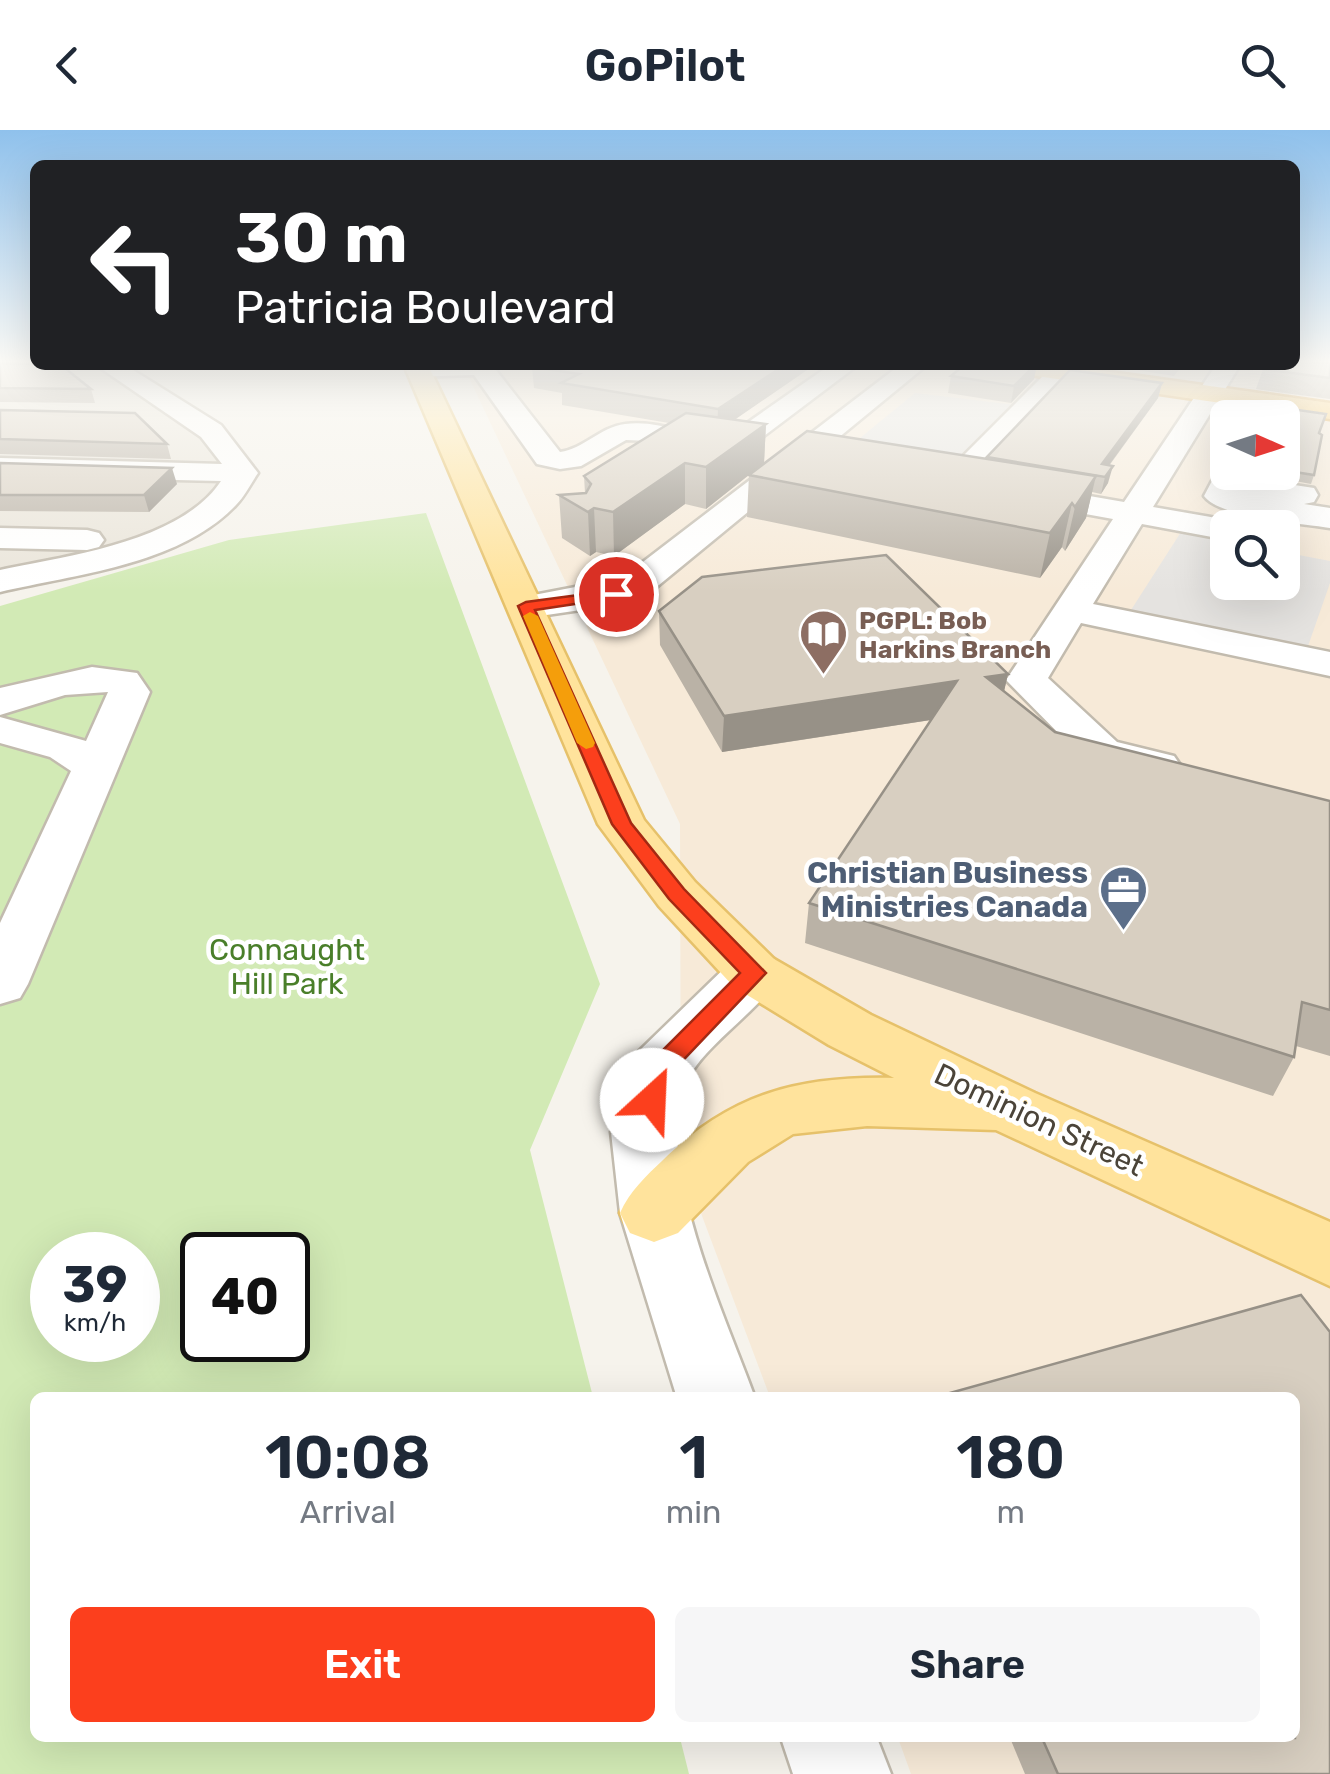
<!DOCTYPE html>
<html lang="en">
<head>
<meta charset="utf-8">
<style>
  body { margin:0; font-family:Rubik,sans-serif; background:#f6f6f7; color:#1f2937; height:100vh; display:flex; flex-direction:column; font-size:38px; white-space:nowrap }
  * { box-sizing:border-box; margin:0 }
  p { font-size:32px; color:#747a83 }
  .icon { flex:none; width:55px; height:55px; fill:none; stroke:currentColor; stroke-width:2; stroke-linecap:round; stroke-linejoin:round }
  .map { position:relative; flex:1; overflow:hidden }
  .side { position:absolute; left:30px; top:1262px; width:1270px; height:350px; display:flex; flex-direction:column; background:#fff; border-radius:15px; box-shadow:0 10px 40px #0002 }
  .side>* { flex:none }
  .hud { position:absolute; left:30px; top:30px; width:1270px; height:210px; border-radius:15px; box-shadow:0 10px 40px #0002; background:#202124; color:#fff; overflow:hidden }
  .needle { width:65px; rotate:93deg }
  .tools { position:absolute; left:1210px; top:270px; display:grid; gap:20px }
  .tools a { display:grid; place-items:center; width:90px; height:90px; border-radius:15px; background:#fff; box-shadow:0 10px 40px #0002; font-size:50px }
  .speed { position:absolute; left:30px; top:1102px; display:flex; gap:20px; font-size:50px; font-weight:700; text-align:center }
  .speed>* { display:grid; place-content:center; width:130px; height:130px; border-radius:50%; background:#fff; box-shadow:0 10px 40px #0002; line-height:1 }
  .speed small { font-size:25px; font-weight:400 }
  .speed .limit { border:5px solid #111; border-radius:15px; background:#fff; color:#111 }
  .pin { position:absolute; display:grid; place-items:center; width:85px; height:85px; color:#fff; margin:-42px; border:5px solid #fff; border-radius:50%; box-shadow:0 2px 10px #0007 }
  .me { position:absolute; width:110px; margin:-55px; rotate:25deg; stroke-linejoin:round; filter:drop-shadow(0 0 8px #0008) }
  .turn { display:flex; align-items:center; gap:35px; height:210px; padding:0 40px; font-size:45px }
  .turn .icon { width:130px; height:130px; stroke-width:2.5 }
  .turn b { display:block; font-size:70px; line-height:85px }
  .eta { display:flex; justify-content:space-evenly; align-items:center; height:170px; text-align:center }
  .eta b { font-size:60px; font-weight:600; line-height:70px }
  .cta { display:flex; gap:20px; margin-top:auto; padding:20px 40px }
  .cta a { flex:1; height:115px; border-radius:15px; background:#fc3f1d; color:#fff; font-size:40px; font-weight:600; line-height:115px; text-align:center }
  .cta a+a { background:#f6f6f7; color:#1f2937 }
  header { display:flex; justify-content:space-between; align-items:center; height:130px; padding:0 40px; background:#fff; font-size:45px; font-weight:600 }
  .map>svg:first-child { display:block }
  .residential { fill:#eae5da }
  .commercial { fill:#f7ead8; fill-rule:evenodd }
  .green { fill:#d2eab5; fill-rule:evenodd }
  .parking { fill:#e5e3e0 }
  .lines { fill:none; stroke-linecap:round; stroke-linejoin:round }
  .minor-casing { stroke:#c2bbae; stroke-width:5 }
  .major-casing { stroke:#e6c16a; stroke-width:5 }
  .highway-casing { stroke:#e0a43c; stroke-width:5 }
  .minor { fill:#fff; fill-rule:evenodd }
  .major { fill:#ffe39c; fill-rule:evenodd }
  .highway { fill:#ffcf6e; fill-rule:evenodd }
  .wall { fill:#bab2a6 }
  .shaded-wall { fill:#979187 }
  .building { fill:#d8cfc1; stroke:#979187; stroke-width:2.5 }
  .route { fill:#fc3f1d; stroke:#a42913; stroke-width:2.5 }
  .slow { fill:#f59e0b }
  .labels { text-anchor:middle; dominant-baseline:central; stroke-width:9; stroke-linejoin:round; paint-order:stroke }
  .far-education-label { font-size:25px; font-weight:bold; fill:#785e54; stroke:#fff; text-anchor:start }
  .service-label { font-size:30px; font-weight:bold; fill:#4e5e75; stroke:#fff; text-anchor:end }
  .park-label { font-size:30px; fill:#4a7f2a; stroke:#fff }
  .street-label { font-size:30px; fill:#4b4439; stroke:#fff }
</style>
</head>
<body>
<header><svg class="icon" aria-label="back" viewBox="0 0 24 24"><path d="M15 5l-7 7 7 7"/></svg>GoPilot<svg class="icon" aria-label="search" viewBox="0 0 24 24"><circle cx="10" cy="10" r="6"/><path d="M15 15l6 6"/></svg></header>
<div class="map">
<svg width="1330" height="1644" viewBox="0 0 1330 1644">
  <rect width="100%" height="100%" fill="#f6f3ec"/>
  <path class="residential" d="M0,232L109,235L232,321L237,345L174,400L0,444Z"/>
  <path class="commercial" d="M1330,232V1644H911L898,1608H1295V1268L770,1267L681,1030L680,694L463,235H1295ZM1228,288H1282V342H1228ZM1228,398H1282V452H1228Z"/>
  <path class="green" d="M426,383L600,854L530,1020L593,1267L35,1268V1608H680L689,1644H0V476L229,410ZM52,1125H138V1210H52ZM202,1125H288V1210H202Z"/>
  <g class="parking">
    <path d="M915,263L1025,276L1009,333L849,317Z"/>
    <path d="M1181,402L1227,411L1228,452H1282L1283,422L1330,431V453L1307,519L1131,480Z"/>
  </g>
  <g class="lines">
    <defs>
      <g id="minor">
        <path d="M96,235H125L221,295L258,343C251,353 245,366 236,375C179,435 77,444 0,462V440C66,426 181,412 221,351L0,346V328L222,334L201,307Z"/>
        <path d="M418,235H492L560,322C584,319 600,297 625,294C659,289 693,308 727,307L830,235H858L744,321L720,324L652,311L626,310L581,336L560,339L537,334L474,245L410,247L407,242Z"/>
        <path d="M900,235H927L648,464L615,475L526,488L513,485L508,477L513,469L622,448Z"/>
        <path d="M1054,235H1080L966,357H944L940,351L944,345Z"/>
        <path d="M1216,235H1240L1153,377L1228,390L1243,398H1228V410L1142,394L1093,474L1330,522V546L1081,493L1048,548L1117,612L1174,626L1181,636L1174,646L1158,650L1085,630L1006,550L1113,389L1003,369L999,362L1003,355L1014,353L1124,372Z"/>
        <path d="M1229,345L1314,358L1318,365L1314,372L1304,374L1330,378V398C1301,393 1220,388 1204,366L1213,349Z"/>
        <path d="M0,398L87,400L99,403L104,410L99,417L87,420L0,418Z"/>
        <path d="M92,537L137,543L150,562L28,854L20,868L0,874V793L71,641L50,627L0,613V587L86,611L108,562L65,565L0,585V558Z"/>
        <path d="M754,824L774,829L782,843C759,881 710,911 690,945C646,1019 728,1192 755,1268H677L620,1083L611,1002L630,937L639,921L734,829Z"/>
        <path d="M781,1608H877L891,1644H793Z"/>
      </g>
      <path id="major" d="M404,235H428L644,690L695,752L774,829L871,885L1035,963L1330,1092V1156L996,1000L867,996L793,1004L748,1032L678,1103L654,1112L630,1103L620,1083C630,1061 645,1047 663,1030C732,963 799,946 894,948L829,915L734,857L659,776L598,694Z"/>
      <path id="highway" d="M998,235H1061L1330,273V289L1010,242Z"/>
    </defs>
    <use href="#minor" class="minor-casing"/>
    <use href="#major" class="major-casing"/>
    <use href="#highway" class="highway-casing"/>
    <use href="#minor" class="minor"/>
    <use href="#major" class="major"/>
    <use href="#highway" class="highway"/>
  </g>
  <g class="wall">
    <path d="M1330,232V269L1256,259L1263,239Z"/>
    <path d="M0,233L91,259L95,273L0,272Z"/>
    <path d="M1105,235H1183L1174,246Z"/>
    <path d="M532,237L807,240L735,289L766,294L764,333L706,379L685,374L614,426L596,422L590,426L562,408L559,365L585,363L584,346L669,293L562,275V263L534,258Z"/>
    <path d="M951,246L1034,249L1011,273L948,263Z"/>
    <path d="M1162,253L1158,268L1109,336L1108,353L1101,364L1092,362L1086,388L1065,421L1062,417L1040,448L747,387L749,345L987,329V327Z"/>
    <path d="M0,280L167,314L171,329L0,324Z"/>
    <path d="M1282,288L1319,303L1314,345L1311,354L1248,342H1282Z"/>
    <path d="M1228,316V339L1218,337L1221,329Z"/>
    <path d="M0,333L177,354L149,382L0,381Z"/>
    <path d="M659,481L1008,544L1004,561L1055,602L1330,671V926L1296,916L1294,927L1273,966L805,813L809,773L931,590L722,622L660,515Z"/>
    <path d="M1010,1608H1295L1330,1644H1025Z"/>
  </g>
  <g class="shaded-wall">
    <path d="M785,235H807V240L717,302L718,279Z"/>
    <path d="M1035,235H1037L1034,249L1011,273L1014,256Z"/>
    <path d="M1162,253L1158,268L1101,346L1102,334Z"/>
    <path d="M766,294L764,333L706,379V337Z"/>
    <path d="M685,333V374L614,426L613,382Z"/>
    <path d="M1113,336L1108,353L1101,364L1105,347Z"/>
    <path d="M172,338L177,354L149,382L144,365Z"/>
    <path d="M1096,346L1086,388L1065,421L1075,377Z"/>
    <path d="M1072,373L1062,417L1040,448L1050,403Z"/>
    <path d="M594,378L596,422L590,426L588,382Z"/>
    <path d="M1008,544L1000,579L986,547Z"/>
    <path d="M957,551L950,587L722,622L724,586Z"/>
  </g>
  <g class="building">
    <path d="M1295,232H1330V248L1263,239L1265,235H1295Z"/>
    <path d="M0,233L61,235L91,259L0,258Z"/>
    <path d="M536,235H785L718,279L561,253L579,244L532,237Z"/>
    <path d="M964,235H1035L1014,256L951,246Z"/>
    <path d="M1070,240L1162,253L1102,334L1113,336L1105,347L987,327Z"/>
    <path d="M1248,273L1326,284L1319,303L1322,305L1314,345L1282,340V288H1241Z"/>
    <path d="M0,280L135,283L167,314L0,309Z"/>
    <path d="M686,283L766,294L706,337L685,333L613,382L594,378L588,382L559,365L586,363L591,354L584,346Z"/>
    <path d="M807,301L1096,346L1075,377L1072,373L1050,403L749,345Z"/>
    <path d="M1228,316V330L1221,329Z"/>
    <path d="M0,333L172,338L144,365H0Z"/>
    <path d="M886,425L1008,544L986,547L1055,602L1330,671V880L1302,872L1294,927L809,773L957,551L724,586L659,481L702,447Z"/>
    <path d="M1301,1165L1330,1202V1644H1058L1042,1608H1295V1268H932Z"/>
  </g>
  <linearGradient id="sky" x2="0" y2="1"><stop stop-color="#8fc1ec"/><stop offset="0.5" stop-color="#fbfaf6"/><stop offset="1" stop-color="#fbfaf6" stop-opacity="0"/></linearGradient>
  <rect width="1330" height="462" fill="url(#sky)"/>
  <path class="route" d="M616,460L623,464L621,467L535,480L631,693L684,759L766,843L673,941L661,977H643L639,970L652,931L740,843L669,769L612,694L518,476L526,472Z"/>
  <path class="slow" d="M530,482L538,486L595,613L593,617L586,619L577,613L523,486Z"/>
  <defs>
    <symbol id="library-pin" viewBox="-11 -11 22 30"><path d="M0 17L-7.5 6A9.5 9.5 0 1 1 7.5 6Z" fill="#8d6e63" stroke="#fff"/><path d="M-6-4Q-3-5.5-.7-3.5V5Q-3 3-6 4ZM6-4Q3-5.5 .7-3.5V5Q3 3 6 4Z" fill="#fff"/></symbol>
    <symbol id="office-pin" viewBox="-11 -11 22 30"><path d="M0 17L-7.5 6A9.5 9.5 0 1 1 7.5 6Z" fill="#5c6f8a" stroke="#fff"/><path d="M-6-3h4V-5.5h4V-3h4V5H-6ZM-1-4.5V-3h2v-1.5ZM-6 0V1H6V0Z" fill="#fff"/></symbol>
  </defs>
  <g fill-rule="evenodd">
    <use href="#library-pin" x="796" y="476" width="55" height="75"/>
    <use href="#office-pin" x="1096" y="732" width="55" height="75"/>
  </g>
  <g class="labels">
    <g class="far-education-label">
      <text x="859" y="490">PGPL: Bob<tspan x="859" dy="29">Harkins Branch</tspan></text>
    </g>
    <g class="service-label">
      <text x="1088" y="743">Christian Business<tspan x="1088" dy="34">Ministries Canada</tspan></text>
    </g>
    <g class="park-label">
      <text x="287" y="820">Connaught<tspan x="287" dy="34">Hill Park</tspan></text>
    </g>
    <g class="street-label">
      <text transform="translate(1039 990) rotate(25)">Dominion Street</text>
    </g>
  </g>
</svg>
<div class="tools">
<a><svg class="needle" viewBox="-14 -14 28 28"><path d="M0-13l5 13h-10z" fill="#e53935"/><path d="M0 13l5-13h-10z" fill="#747a83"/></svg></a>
<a><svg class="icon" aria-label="search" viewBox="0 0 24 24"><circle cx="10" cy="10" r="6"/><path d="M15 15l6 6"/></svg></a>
</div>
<div class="speed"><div>39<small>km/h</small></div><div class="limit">40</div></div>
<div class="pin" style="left:616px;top:464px;background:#d93025"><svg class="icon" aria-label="arrive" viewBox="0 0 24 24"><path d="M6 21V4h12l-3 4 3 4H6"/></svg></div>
<svg class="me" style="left:652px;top:970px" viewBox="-20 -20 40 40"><circle r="19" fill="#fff"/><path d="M0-13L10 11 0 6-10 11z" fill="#fc3f1d"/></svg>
<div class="hud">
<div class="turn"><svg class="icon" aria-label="left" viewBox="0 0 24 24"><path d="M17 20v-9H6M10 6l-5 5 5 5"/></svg><div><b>30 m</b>Patricia Boulevard</div></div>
</div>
<section class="side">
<div class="eta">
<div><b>10:08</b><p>Arrival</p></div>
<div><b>1</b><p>min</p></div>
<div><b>180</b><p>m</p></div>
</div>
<div class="cta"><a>Exit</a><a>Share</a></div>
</section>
</div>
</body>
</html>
